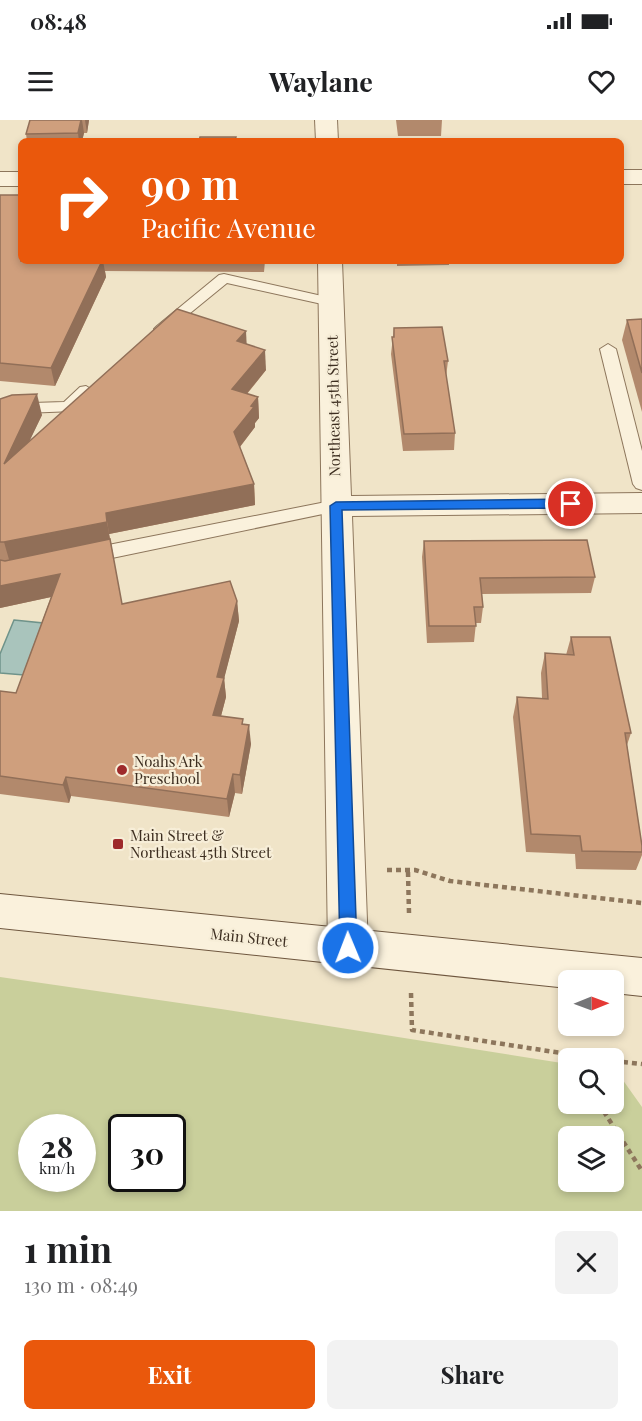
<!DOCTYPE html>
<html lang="en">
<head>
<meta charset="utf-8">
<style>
  body { margin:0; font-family:"Playfair Display",serif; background:#f2f2f2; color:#202124; height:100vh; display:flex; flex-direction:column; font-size:22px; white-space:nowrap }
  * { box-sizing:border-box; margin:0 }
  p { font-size:20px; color:#757577 }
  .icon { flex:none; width:33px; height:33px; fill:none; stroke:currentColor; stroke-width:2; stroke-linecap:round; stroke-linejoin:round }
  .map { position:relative; height:1091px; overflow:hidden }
  .side { display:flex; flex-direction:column; background:#fff; flex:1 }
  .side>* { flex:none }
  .hud { position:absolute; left:18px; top:18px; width:606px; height:126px; border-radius:9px; box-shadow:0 3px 9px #0003; background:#ea580c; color:#fff; overflow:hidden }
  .needle { width:39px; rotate:89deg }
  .controls { position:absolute; left:558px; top:850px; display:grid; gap:12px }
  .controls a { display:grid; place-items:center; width:66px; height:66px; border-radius:9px; background:#fff; box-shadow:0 3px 9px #0003; font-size:30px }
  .speed { position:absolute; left:18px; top:994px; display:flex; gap:12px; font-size:30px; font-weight:700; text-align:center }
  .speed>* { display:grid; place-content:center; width:78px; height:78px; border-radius:50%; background:#fff; box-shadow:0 3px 9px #0003; line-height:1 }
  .speed small { font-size:15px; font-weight:400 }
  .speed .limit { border:3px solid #111; border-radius:9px; background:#fff; color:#111 }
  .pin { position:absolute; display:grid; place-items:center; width:51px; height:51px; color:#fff; margin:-26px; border:3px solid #fff; border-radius:50%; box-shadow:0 2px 6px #0007 }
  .me { position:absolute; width:66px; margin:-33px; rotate:359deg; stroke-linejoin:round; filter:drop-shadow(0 0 4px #0008) }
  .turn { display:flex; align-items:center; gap:21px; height:126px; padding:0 24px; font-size:27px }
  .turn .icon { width:78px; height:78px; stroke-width:2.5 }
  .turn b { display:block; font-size:42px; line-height:51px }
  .round { display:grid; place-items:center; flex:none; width:63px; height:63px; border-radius:9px; background:#f2f2f2 }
  .overview { display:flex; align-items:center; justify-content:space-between; height:102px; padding:0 24px }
  h1 { font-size:36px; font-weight:700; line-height:45px }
  .action { display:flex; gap:12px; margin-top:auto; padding:12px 24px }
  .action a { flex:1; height:69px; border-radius:9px; background:#ea580c; color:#fff; font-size:24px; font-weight:700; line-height:69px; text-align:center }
  .action a+a { background:#f2f2f2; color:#202124 }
  .status { display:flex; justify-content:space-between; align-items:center; height:42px; padding:0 30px; background:#fff; direction:ltr }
  .status svg { height:16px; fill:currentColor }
  header { display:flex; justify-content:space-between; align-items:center; height:78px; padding:0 24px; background:#fff; font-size:27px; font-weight:700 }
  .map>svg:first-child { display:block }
  .green { fill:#c9cf9b; fill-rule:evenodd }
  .water { fill:#a9c4bc; stroke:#6f938a; stroke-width:1.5 }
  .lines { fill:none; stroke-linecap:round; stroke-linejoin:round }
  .lane-casing { stroke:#8d765c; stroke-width:2 }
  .street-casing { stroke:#8d765c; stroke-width:2 }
  .secondary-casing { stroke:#6f573f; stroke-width:2 }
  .path { stroke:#8d765c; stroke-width:4.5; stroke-dasharray:5 4; stroke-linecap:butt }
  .lane { fill:#faf1dc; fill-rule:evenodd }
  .street { fill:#faf1dc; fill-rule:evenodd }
  .secondary { fill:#faf1dc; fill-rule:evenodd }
  .wall { fill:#b2896c }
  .shaded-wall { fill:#916f58 }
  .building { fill:#cf9f7d; stroke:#916f58; stroke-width:1.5 }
  .route { fill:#1a73e8; stroke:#114b97; stroke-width:1.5 }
  .poi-dot { fill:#9e2a2b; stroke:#f7eed8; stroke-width:2 }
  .labels { text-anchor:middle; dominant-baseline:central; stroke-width:4.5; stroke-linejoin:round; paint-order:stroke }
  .street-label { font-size:15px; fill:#3d2e20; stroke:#f7eed8 }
  .poi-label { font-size:15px; fill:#3d2e20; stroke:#f7eed8; text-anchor:start }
</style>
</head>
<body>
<div class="status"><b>08:48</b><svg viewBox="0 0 49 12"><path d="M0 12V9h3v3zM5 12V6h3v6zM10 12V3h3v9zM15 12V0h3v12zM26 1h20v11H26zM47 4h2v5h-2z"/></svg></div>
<header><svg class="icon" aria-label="menu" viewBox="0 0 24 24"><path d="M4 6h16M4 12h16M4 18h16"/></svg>Waylane<svg class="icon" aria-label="heart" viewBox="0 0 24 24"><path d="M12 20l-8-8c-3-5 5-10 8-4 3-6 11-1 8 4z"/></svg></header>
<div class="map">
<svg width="642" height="1091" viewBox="0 0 642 1091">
  <rect width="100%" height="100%" fill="#f0e4c8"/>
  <path class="green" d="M0,857L221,889L568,944V984H614L615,949L642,987V1091H0ZM32,1008H82V1059H32ZM122,1008H172V1059H122ZM568,1017H614V1062H568Z"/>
  <path class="water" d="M14,500L43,503L24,555L0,553V534Z"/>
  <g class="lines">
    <defs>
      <g id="lane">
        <path d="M224,154L331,178L338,182L331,186L227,163L167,212H157L154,209L157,206L219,155Z"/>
        <path d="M608,224L616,229L642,331V370L636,368L633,364L600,229Z"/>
        <path d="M86,266L94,271L74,291L0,294V284L64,282L80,267Z"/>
        <path d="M336,380L342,382L345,386L342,390L88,443L82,441L79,436L82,431L88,429Z"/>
      </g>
      <g id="street">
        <path d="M315,0H337L338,21H316Z"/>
        <rect x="621" y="50" width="21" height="14"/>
        <rect x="0" y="52" width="21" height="14"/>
        <path d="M318,141H342L351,376L642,373V393L352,396L368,828L362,841L348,846L334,841L328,828Z"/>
      </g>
      <path id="secondary" d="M0,774L642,838V876L614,873V861H568V868L0,808Z"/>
    </defs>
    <use href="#lane" class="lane-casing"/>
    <use href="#street" class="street-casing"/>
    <use href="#secondary" class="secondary-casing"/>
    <g class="path">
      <path d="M387,750H415L450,761L642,783"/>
      <path d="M408,752L409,793"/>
      <path d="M411,873L412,910L600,939"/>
      <path d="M614,941L642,944"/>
      <path d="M599,984L642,1051"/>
    </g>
    <use href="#lane" class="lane"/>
    <use href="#street" class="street"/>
    <use href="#secondary" class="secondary"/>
  </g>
  <g class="wall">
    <path d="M30,0H89L87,13H84L82,21H27L26,14Z"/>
    <path d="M396,0H442L441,16H398Z"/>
    <path d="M0,75L21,141H265L264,152L105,151L106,157L55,266L0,261Z"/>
    <path d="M397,141H449V145L397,146Z"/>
    <path d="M642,199V292L622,220L627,200Z"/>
    <path d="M394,208L448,241L446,257L455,313L454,330L403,331L391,234Z"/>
    <path d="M247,224L266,250L247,274L258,277L259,298L255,303V307L240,327L254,364L255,385L109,414L122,484L237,481L239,501L224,558L226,577L221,596L243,599V604L251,624L242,674L235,673L229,697L71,676L69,683L0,674V571L16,573L51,477L0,488V279L42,295L29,321Z"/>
    <path d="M424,421L595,457L591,473L482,474L483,487L481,503H476L474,522L427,523L422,437Z"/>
    <path d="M571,517L631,613L627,625L642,726V735L636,750L576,749L575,734L526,732L513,597L517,577L542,578L541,553L545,533L566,535Z"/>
  </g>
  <g class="shaded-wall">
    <path d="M81,0H82L84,13L82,21H79L78,13Z"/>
    <path d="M85,0H89L87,13Z"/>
    <path d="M102,141H103L106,157L55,266L51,248Z"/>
    <path d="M246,211L247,231L237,221Z"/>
    <path d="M265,230L266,250L234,289L232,269Z"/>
    <path d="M37,274L42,295L9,364L4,344Z"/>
    <path d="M258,277L259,298L255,303V307L235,333L234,312Z"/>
    <path d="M254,364L255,385L109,414L106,393Z"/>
    <path d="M107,402L125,504L111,423L10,443L4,422Z"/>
    <path d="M60,454L65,474L0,488V466Z"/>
    <path d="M237,481L239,501L223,563L224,558L226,577L216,615L213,595L217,557Z"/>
    <path d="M249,605L251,624L242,674L240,655Z"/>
    <path d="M233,654L235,673L229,697L227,679Z"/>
    <path d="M66,657L71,676L69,683L63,665Z"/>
  </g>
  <g class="building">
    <path d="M30,0H81L78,13L26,14Z"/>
    <path d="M200,17H236L235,21H199Z"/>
    <path d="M0,75H21V141H102L51,248L0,243Z"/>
    <path d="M177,189L246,211L237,221L265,230L232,269L258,277L251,286L254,287L234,312L254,364L106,393L107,402L4,422H0V279L12,275L37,274L4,344Z"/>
    <path d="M642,199V253L627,200Z"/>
    <path d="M442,207L448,241H444L455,313L404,314L392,217H394V208Z"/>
    <path d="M110,419L122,484L230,461L237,481L217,557L224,558L213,595L243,599L242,604L249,605L240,655L233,654L227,679L66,657L63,665L0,656V571L16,573L60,454L0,466V440L5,441Z"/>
    <path d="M587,420L595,457L480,458L483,487H474L476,506H429L424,421Z"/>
    <path d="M571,517H610L631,613H625L642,726V732L582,731L580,716L531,714L517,577L548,579L545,533L574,535Z"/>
  </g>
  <path class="route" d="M571,379L577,384L571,388L342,390L357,828L354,833L348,835L343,833L340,828L330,386L336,382Z"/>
  <g class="poi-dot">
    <circle cx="122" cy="650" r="6"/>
    <rect x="112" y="718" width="12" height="12" rx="3"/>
  </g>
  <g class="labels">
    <g class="street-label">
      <text transform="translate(333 286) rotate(-91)">Northeast 45th Street</text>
      <text transform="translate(249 817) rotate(6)">Main Street</text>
    </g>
    <g class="poi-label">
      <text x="134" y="641">Noahs Ark<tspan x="134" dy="17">Preschool</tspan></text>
      <text x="130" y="715">Main Street &amp;<tspan x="130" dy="17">Northeast 45th Street</tspan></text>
    </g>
  </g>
</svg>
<div class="controls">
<a><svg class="needle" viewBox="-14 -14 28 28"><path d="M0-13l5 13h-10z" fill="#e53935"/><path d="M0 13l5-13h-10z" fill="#757577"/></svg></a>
<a><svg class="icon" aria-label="search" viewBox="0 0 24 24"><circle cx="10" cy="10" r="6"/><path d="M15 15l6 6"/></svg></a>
<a><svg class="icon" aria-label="layers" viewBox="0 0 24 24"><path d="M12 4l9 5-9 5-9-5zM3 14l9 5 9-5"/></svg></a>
</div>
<div class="speed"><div>28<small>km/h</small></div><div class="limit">30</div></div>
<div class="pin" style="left:571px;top:384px;background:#d93025"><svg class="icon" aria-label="arrive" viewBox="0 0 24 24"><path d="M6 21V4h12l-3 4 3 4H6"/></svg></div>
<svg class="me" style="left:348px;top:828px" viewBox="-20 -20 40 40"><circle r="17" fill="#1a73e8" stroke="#fff" stroke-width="3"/><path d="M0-11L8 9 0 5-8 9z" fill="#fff"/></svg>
<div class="hud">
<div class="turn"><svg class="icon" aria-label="right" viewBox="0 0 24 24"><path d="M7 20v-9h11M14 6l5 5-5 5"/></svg><div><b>90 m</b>Pacific Avenue</div></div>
</div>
</div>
<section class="side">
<div class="overview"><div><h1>1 min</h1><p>130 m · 08:49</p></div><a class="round"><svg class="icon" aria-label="close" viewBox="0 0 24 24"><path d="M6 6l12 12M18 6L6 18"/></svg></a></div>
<div class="action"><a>Exit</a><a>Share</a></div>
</section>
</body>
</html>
